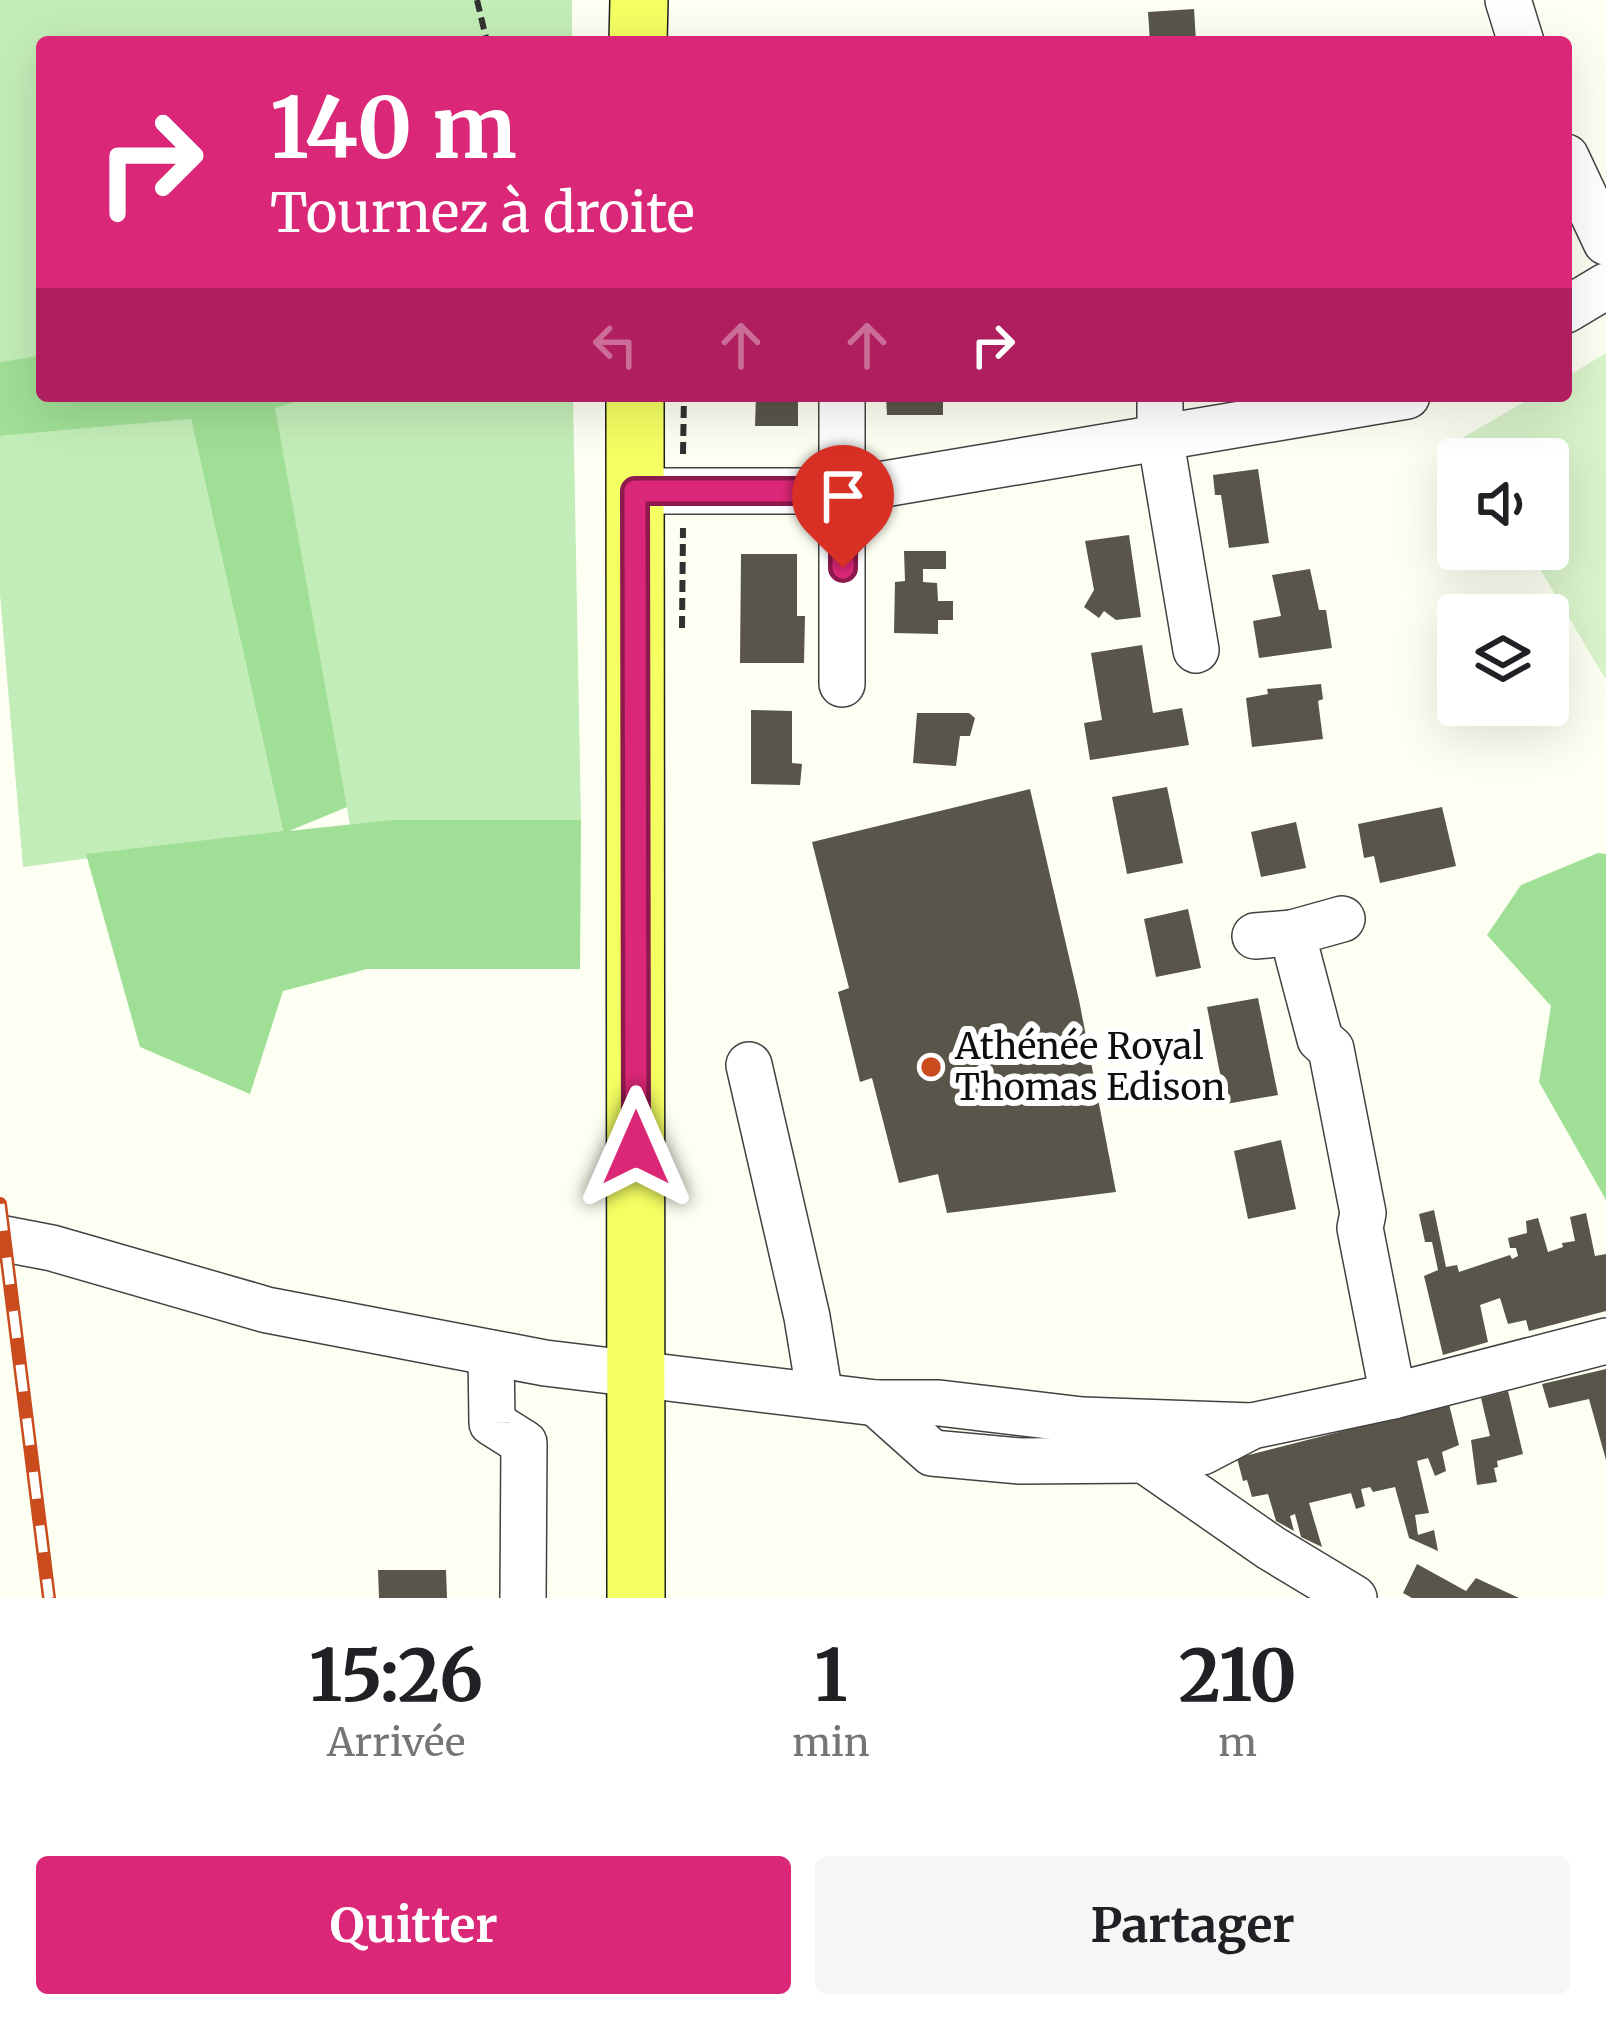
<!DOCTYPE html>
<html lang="fr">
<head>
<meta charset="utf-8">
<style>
  body { margin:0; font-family:Merriweather,serif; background:#f6f6f6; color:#202124; height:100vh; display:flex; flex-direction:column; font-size:45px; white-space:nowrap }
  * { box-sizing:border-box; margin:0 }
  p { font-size:39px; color:#757577 }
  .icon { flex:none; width:66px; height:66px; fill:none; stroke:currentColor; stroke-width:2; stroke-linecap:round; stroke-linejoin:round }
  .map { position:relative; height:1598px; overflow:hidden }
  .details { display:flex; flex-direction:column; background:#fff; flex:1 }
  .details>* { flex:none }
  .hud { position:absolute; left:36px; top:36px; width:1536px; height:366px; border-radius:12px; box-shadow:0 12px 48px #0002; background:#db2777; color:#fff; overflow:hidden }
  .fabs { position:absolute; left:1437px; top:438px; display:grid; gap:24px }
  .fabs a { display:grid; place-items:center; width:132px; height:132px; border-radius:12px; background:#fff; box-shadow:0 12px 48px #0002; font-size:60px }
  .pin { position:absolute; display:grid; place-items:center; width:102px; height:102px; color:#fff; margin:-123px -51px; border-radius:50% 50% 50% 0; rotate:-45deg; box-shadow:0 0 12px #0007 }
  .pin .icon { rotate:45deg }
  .me { position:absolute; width:132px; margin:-66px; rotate:0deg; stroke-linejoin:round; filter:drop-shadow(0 0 9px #0008) }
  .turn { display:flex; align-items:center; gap:42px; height:252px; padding:0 36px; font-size:54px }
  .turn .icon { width:156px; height:156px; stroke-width:2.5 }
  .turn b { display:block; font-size:84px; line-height:102px }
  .lanes { display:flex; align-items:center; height:114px; padding:0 36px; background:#0003; justify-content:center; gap:60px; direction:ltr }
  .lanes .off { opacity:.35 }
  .eta { display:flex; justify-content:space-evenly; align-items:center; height:204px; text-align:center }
  .eta b { font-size:72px; font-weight:700; line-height:84px }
  .button { display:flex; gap:24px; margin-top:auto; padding:24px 36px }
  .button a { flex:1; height:138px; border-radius:12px; background:#db2777; color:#fff; font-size:48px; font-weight:700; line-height:138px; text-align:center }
  .button a+a { background:#f6f6f6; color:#202124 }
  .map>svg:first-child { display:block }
  .green { fill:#c3edb8 }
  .forest { fill:#a0df96 }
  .pitch { fill:#d9f3cb }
  .building { fill:#59554b }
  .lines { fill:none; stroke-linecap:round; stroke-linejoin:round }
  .minor-casing { stroke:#424242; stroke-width:48 }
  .major-casing { stroke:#202020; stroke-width:60 }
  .path { stroke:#313131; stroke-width:6; stroke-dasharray:12 6; stroke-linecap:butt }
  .minor { stroke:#fff; stroke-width:45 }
  .major { stroke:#f4ff62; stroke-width:57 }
  .rail-casing { stroke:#c94b1e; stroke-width:14 }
  .rail { stroke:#fff; stroke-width:9; stroke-dasharray:27; stroke-linecap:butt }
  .route-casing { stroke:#8e194d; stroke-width:30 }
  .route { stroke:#db2777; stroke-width:21 }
  .poi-dot { fill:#c94b1e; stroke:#fff; stroke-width:4.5 }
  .labels { text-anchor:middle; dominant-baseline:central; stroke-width:12; stroke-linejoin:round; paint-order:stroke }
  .poi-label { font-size:36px; fill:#0f0f0f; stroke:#fff; text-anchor:start }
</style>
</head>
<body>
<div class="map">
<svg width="1606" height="1598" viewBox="0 0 1606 1598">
  <rect width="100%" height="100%" fill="#fdfff2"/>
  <g class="green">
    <path d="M0,0H572V42H42V355L0,362Z"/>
    <path d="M314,396H573L581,820L350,825L274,407Z"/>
    <path d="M191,419L283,832L23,867L0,594V436Z"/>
  </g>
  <g class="forest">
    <path d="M42,355V396H314L275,408L347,807L289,831L392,820H581L580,969H367L283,991L250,1094L140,1047L86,854L283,831L191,419L0,436V362Z"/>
    <path d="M1598,853L1606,854V1200L1539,1082L1551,1006L1487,935L1521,885Z"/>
  </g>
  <path class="pitch" d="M1606,353V680L1528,549H1548V459H1475L1462,438L1534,396H1566V377Z"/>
  <g class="building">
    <path d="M1194,9L1196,42H1150L1148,12Z"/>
    <path d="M756,396H798V426H755Z"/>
    <path d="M886,396H943V415H887Z"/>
    <path d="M1258,469L1269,543L1229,548L1221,495H1215L1213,475Z"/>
    <path d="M1129,535L1141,617L1116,620L1104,611L1099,618L1084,607L1094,590L1085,541Z"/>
    <path d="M904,551H946V569H923V582L937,583L938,601H953V620H938V634L894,633L895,582L905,581Z"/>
    <path d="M741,554H797V616H805L804,663H740Z"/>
    <path d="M1310,569L1319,610H1326L1332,648L1259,658L1253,621L1281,616L1272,575Z"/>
    <path d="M1142,645L1153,713L1182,708L1189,745L1090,760L1084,723L1102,720L1091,653Z"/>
    <path d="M1321,684L1323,699L1318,701L1323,739L1252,747L1246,698L1268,694L1267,689Z"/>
    <path d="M751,710L792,711V763L802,764L800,785L751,784Z"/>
    <path d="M917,713H969L975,718L970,736H960L956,766L913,763Z"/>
    <path d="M1167,787L1183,863L1127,874L1112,797Z"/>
    <path d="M1030,789L1079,1000L1116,1192L947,1213L938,1174L899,1183L872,1078L860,1082L838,992L849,988L812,842Z"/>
    <path d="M1442,807L1456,866L1380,883L1374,856L1364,858L1358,824Z"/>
    <path d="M1296,822L1306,868L1261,877L1251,832Z"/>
    <path d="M1188,909L1201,968L1156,977L1144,919Z"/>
    <path d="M1258,998L1278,1095L1226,1104L1207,1007Z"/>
    <path d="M1281,1140L1296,1209L1248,1219L1234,1151Z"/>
    <path d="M1434,1210L1446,1267L1457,1265L1459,1272L1510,1255L1512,1259L1518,1256L1516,1248H1510L1508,1238L1527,1233L1526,1221L1538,1218L1548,1252L1563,1247L1562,1243L1575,1241L1570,1217L1586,1213L1595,1256L1606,1254V1311L1529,1331L1526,1320L1508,1324L1500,1298L1480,1305L1488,1342L1443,1355L1424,1276L1438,1270L1432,1242H1425L1419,1214Z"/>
    <path d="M1606,1369V1460L1589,1399L1549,1408L1542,1384Z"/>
    <path d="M1508,1391L1523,1454L1497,1461L1498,1467L1494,1468L1497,1482L1477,1485L1471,1440L1490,1436L1481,1398Z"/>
    <path d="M1449,1404L1459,1445L1442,1452L1446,1471L1435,1476L1428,1458L1417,1461L1429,1513L1415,1515L1418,1535L1434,1530L1438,1551L1409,1538L1395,1487L1373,1492L1370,1487L1361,1489L1365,1506L1356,1509L1351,1493L1309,1503L1322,1547L1301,1537L1295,1514L1290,1516L1294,1531L1276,1521L1268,1494L1252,1497L1247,1480L1243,1481L1237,1458Z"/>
    <path d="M1417,1564L1466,1591L1476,1578L1519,1598H1412L1403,1593Z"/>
    <path d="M378,1570H446L447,1598H379Z"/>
  </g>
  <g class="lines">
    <defs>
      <g id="minor">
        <path d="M1508,0L1521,42"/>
        <path d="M1566,157L1606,242"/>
        <path d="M1566,310L1606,286"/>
        <path d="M1160,396V436L1196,650"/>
        <path d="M635,491H843L1407,396"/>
        <path d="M842,684V396"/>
        <path d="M1292,933L1320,1039L1331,1049L1363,1213L1360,1228L1393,1396"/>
        <path d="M1255,936L1292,933L1342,919"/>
        <path d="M749,1065L807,1317L820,1396"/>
        <path d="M0,1238L52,1248L267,1310L545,1363L876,1403H939L1082,1420L1252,1426"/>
        <path d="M491,1353L492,1423L524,1443L523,1598"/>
        <path d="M876,1403L932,1453L1020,1461L1146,1460L1202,1452L1252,1426L1393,1396L1606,1341"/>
        <path d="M1130,1450L1271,1548L1354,1598"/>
      </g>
      <g id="major">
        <path d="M638,42L639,0"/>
        <path d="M635,396L636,1598"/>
      </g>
    </defs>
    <use href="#minor" class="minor-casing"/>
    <use href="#major" class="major-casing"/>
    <g class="path">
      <path d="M477,0L487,42"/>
      <path d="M683,454L684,396"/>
      <path d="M682,628L683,528"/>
    </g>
    <use href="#minor" class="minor"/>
    <use href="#major" class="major"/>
    <defs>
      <path id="rail" d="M0,1204L49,1598"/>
    </defs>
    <use href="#rail" class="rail-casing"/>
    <use href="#rail" class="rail"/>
  </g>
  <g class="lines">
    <defs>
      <path id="route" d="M636,1148L635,491H843V568"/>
    </defs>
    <use href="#route" class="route-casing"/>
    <use href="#route" class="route"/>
  </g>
  <circle class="poi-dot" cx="931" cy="1067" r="12"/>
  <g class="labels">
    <g class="poi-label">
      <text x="955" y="1046">Athénée Royal<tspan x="955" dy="41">Thomas Edison</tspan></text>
    </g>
  </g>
</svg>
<div class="fabs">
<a><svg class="icon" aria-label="sound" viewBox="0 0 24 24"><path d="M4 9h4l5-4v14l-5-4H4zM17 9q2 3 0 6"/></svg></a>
<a><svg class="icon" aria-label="layers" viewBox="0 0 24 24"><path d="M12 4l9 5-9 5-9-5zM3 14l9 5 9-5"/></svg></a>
</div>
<div class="pin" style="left:843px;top:568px;background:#d93025"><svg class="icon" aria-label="arrive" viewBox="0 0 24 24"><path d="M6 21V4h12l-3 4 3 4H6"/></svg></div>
<svg class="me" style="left:636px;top:1148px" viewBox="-20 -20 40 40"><path d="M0-17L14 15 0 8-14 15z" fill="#db2777" stroke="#fff" stroke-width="4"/></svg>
<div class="hud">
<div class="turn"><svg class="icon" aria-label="right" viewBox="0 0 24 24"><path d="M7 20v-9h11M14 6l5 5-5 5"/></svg><div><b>140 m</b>Tournez à droite</div></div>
<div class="lanes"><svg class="icon off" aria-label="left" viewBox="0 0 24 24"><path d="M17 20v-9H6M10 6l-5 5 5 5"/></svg><svg class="icon off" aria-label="ahead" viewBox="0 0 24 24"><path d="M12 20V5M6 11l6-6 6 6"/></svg><svg class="icon off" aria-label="ahead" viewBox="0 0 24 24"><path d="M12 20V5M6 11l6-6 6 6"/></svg><svg class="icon" aria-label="right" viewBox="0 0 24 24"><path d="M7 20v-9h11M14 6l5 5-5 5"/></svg></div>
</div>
</div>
<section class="details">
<div class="eta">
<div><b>15:26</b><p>Arrivée</p></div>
<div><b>1</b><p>min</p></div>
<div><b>210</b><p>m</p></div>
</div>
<div class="button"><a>Quitter</a><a>Partager</a></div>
</section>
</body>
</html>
